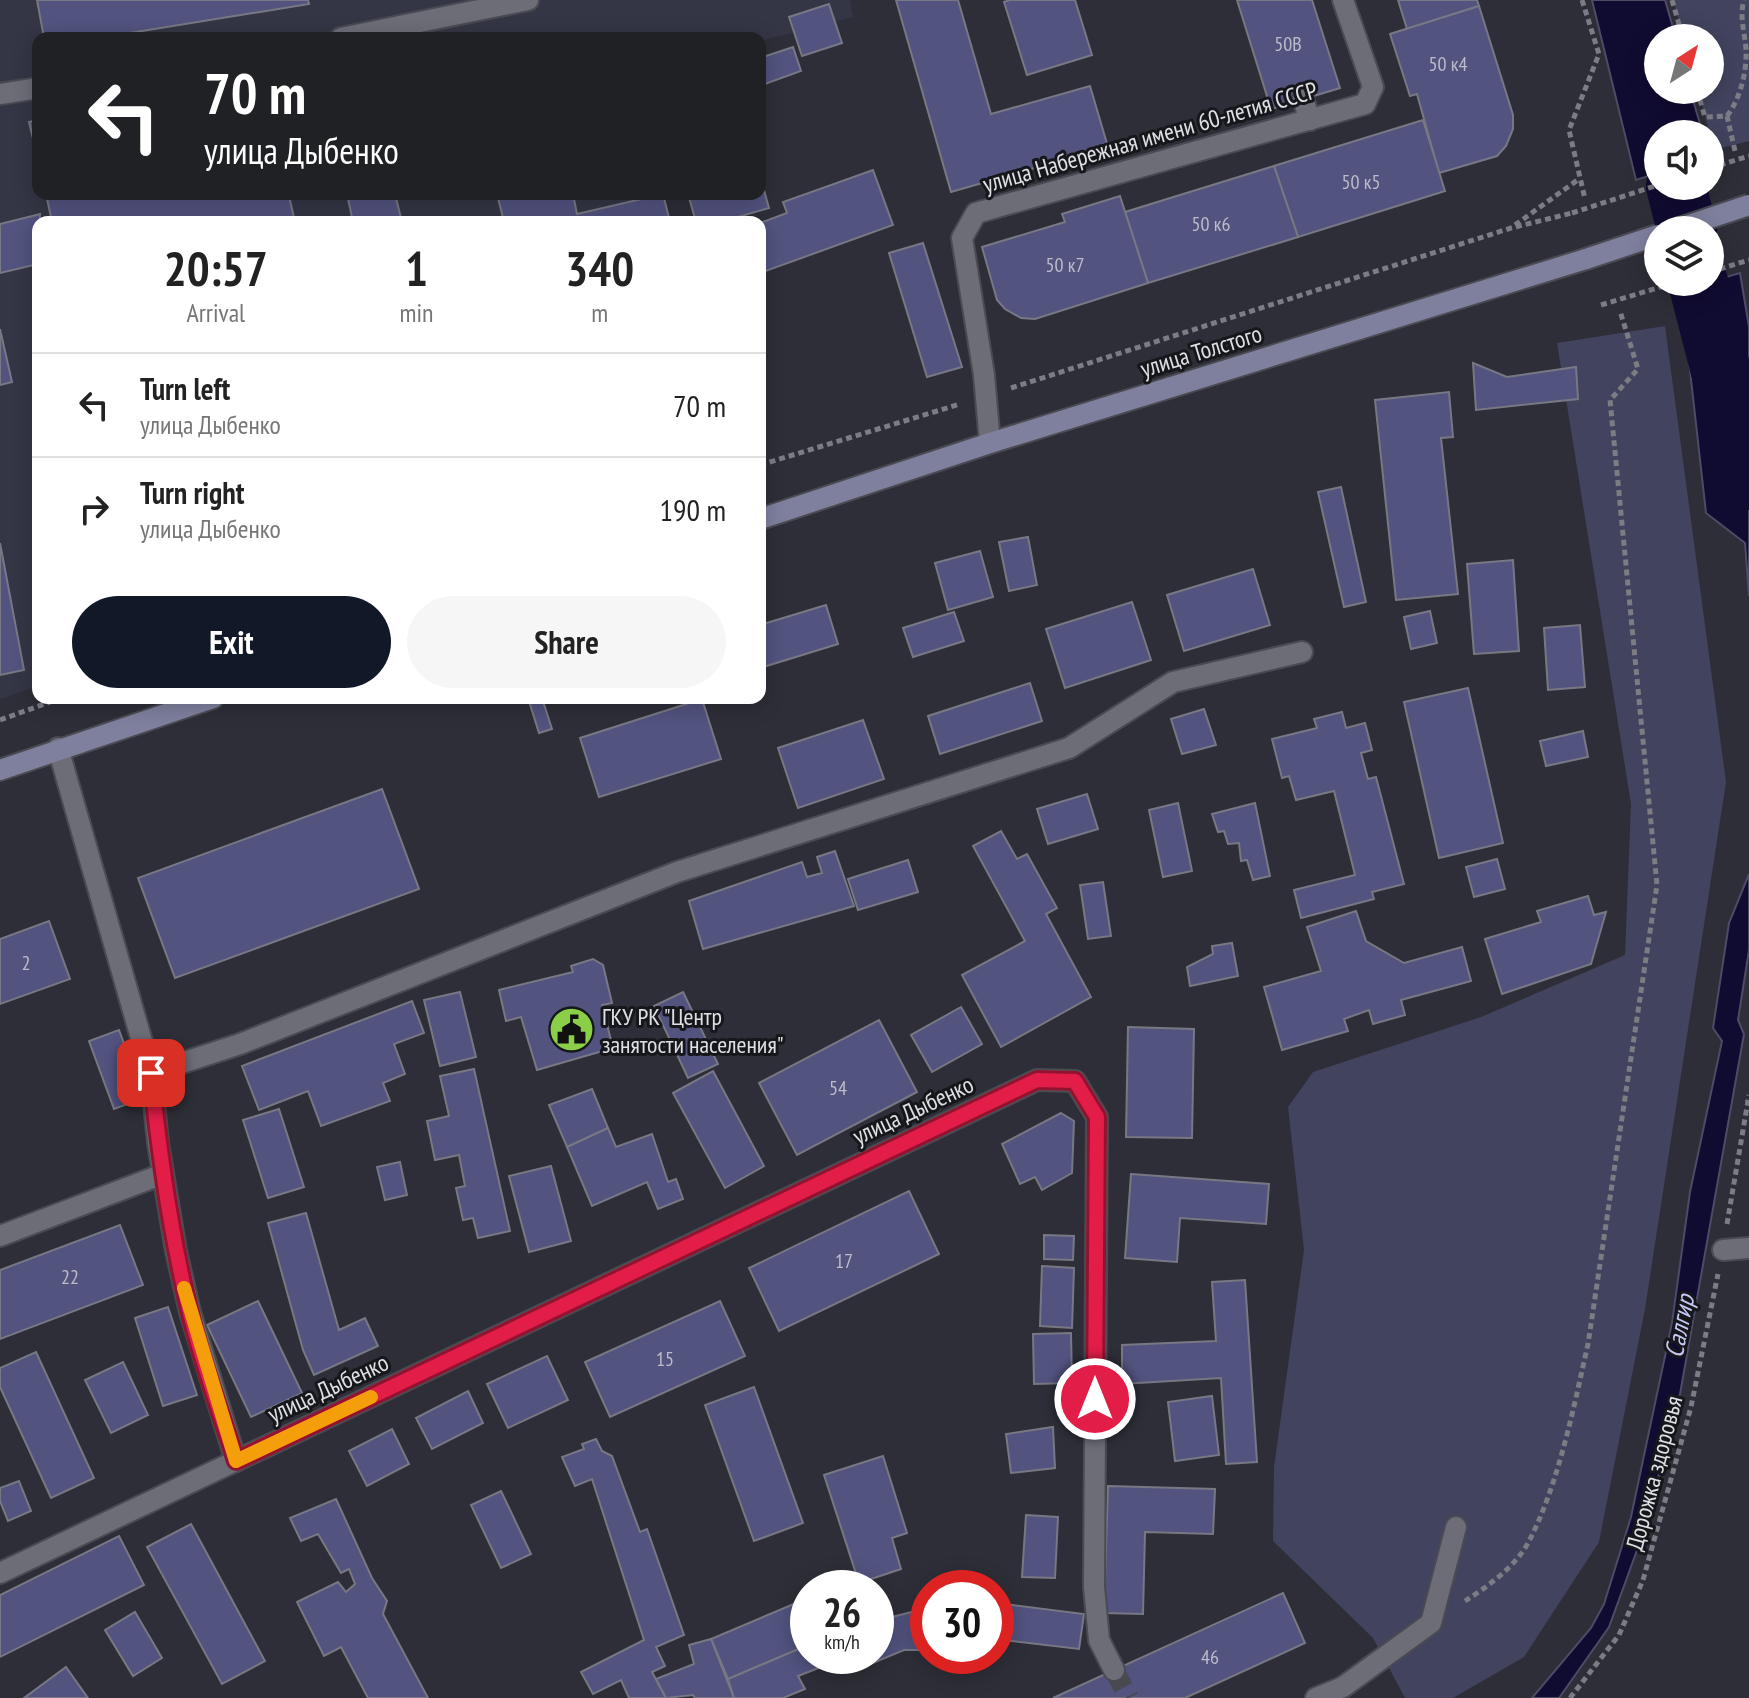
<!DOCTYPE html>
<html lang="en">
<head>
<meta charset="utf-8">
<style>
  body { margin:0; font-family:"PT Sans Narrow",sans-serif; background:#f6f6f6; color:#222; height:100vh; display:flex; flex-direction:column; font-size:30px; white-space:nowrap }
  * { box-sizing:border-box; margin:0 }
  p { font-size:26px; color:#767676 }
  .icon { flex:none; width:44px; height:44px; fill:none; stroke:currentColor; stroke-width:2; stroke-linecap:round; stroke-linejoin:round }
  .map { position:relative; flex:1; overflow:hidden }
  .details { position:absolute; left:32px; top:216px; width:734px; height:488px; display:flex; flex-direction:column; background:#fff; border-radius:16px; box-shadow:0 4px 20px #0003 }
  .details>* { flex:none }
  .hud { position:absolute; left:32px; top:32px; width:734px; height:168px; border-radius:16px; box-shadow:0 4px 20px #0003; background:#202124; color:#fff; overflow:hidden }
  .needle { width:52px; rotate:36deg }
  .controls { position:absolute; left:1644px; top:24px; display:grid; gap:16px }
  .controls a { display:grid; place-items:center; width:80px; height:80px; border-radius:50%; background:#fff; box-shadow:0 4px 20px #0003; font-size:40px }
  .speed { position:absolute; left:790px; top:1570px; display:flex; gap:16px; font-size:40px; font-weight:700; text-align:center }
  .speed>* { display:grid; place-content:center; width:104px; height:104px; border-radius:50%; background:#fff; box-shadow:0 4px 20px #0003; line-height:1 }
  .speed small { font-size:20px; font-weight:400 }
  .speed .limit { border:12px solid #d22; background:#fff; color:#111 }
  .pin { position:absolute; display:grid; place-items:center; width:68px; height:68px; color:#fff; margin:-34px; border-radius:16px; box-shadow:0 4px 12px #0006 }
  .me { position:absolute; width:88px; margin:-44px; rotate:0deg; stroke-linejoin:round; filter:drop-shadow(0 0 6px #0008) }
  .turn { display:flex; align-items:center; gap:28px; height:168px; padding:0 40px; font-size:36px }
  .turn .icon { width:104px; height:104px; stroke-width:2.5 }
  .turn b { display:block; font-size:56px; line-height:68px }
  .eta { display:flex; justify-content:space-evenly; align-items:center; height:136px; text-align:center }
  .eta b { font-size:48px; font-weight:800; line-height:56px }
  .primary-button { display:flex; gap:16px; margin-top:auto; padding:16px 40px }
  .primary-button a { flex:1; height:92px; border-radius:48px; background:#111827; color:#fff; font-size:32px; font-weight:800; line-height:92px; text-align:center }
  .primary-button a+a { background:#f6f6f6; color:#222 }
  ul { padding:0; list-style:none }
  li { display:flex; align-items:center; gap:24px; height:104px; padding:0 40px; border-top:2px solid #e0e0e0 }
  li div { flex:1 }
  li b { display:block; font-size:30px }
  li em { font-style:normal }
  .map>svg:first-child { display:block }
  .built { fill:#353645 }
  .green { fill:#42435e }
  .water { fill:#100b31; stroke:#4e4b67; stroke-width:2 }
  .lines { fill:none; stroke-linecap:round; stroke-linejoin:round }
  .river { stroke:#100b31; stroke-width:60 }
  .building { fill:#52537f; stroke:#777883; stroke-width:2 }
  .street-tunnel { stroke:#484951; stroke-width:20; stroke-dasharray:20 10; stroke-linecap:butt }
  .lane-casing { stroke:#4a4b52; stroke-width:24 }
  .street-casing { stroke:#4a4b52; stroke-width:24 }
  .secondary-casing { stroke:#4a4b52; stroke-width:24 }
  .path { stroke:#7b7c84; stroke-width:5; stroke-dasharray:6 4; stroke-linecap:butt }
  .lane { stroke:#6c6d77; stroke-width:20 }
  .street { stroke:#6c6d77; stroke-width:20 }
  .secondary { stroke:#7f809e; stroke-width:20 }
  .secondary-bridge-casing { stroke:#4a4b52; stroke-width:24; stroke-linecap:butt }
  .path-bridge { stroke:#7b7c84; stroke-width:5; stroke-dasharray:6 4; stroke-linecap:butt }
  .secondary-bridge { stroke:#7f809e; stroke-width:20 }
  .route-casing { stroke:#92132f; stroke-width:20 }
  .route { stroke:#e11d48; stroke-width:14 }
  .slow { stroke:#f59e0b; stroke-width:14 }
  .labels { text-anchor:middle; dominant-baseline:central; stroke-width:6; stroke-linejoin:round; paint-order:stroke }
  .number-label { font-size:20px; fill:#bcbdcc }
  .street-label { font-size:24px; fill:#dfe0e6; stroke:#16171b }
  .poi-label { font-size:24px; fill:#dfe0e6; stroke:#16171b; text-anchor:start }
  .water-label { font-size:26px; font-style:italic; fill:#c5c8f4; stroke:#16171b }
</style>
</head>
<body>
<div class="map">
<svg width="1749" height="1698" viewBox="0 0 1749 1698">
  <rect width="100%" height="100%" fill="#2d2e37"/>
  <path class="built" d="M0,0H850L853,17L760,41V38H38V194H661L670,222H38V686L0,699Z"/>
  <g class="green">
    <path d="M1673,0H1749V141L1714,150L1698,90H1710V38H1684Z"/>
    <path d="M1665,326L1726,782L1645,1309L1599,1542L1524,1657L1453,1698H1405L1373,1638L1273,1541L1274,1467L1304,1250L1288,1107L1313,1072L1481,1017L1625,955L1631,804L1557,343Z"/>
  </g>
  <g class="water">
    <path d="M1592,0H1665L1676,38H1658V90H1690L1703,134H1658V173L1636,180Z"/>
    <path d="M1740,273L1749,327V596L1745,543L1706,513L1681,290Z"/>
    <path d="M1749,874V950L1738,1020L1744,1034L1680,1394L1644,1531L1609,1627L1559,1698H1532L1591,1628L1604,1604L1631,1517L1672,1323L1690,1192L1722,1041L1713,1028L1729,923Z"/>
  </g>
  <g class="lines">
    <g class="river">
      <path d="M1676,186L1687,230"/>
      <path d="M1698,282L1749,480"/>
    </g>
  </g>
  <g class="building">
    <path d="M37,0H308L309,4L99,38H44Z"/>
    <path d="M896,0H958L991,114L1090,86L1108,147L951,192Z"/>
    <path d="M1010,0H1075L1092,55L1027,75L1004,2Z"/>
    <path d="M1237,0H1312L1340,88L1271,109Z"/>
    <path d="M1398,0H1477L1479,6L1407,29Z"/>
    <path d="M829,4L842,43L802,56L789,17Z"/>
    <path d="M1479,6L1513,115V129L1506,146L1497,156L1439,173L1417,94L1410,96L1390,34Z"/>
    <path d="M793,47L801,71L765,84L760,58Z"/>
    <path d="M38,120V159L29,122Z"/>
    <path d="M1423,120L1445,191L1298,237L1274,166Z"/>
    <path d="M1274,166L1298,237L1148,283L1125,212Z"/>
    <path d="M873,170L893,225L760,273V223L787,213L783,202Z"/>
    <path d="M760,176L769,208L720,222H696L688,194H760Z"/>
    <path d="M46,194H296L289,196L295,222H52Z"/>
    <path d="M347,194H395L402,222H353Z"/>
    <path d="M497,194H573L577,214L663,194L670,222H504Z"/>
    <path d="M1120,196L1148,283L1035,319L1021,318L1005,309L997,300L982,247L1065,222L1062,214Z"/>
    <path d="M40,214L38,264L0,273V224Z"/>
    <path d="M923,243L962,367L927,377L889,253Z"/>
    <path d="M0,329L12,382L0,385Z"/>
    <path d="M1473,363L1507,377L1576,367L1578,399L1476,410Z"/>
    <path d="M1449,392L1453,437L1441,438L1458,594L1396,600L1375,400Z"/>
    <path d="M1341,487L1366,602L1344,607L1318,492Z"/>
    <path d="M1028,537L1037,585L1009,591L999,542Z"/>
    <path d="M0,543L24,670L0,675Z"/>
    <path d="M980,551L993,597L948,610L935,563Z"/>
    <path d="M1513,560L1519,651L1474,654L1467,564Z"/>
    <path d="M1253,569L1270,625L1184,651L1167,595Z"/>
    <path d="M1132,602L1151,660L1065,688L1046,629Z"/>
    <path d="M826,605L838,644L760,668V625Z"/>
    <path d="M1430,611L1437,643L1411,649L1404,617Z"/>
    <path d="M954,612L964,641L913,657L903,628Z"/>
    <path d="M1580,625L1585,687L1548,690L1544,628Z"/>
    <path d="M1030,683L1042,721L940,754L928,716Z"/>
    <path d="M1468,688L1503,843L1439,858L1404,702Z"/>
    <path d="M528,698H542L552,729L539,733Z"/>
    <path d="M702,699L721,759L599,797L580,738Z"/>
    <path d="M1204,709L1216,745L1182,754L1171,719Z"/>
    <path d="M1342,712L1346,728L1365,723L1372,750L1361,753L1368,779L1376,777L1404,884L1372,892L1374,899L1301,918L1294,890L1355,875L1334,791L1296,800L1289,776L1282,778L1272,739L1317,728L1314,719Z"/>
    <path d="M863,720L884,779L798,808L778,748Z"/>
    <path d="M1583,731L1588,757L1546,766L1540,741Z"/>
    <path d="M382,789L419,889L175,978L138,878Z"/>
    <path d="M1087,794L1098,829L1048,844L1037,809Z"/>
    <path d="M1178,803L1192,871L1163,877L1149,810Z"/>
    <path d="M1255,803L1270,876L1253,880L1247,860L1241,861L1239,843L1228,844L1224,831L1218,832L1212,814Z"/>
    <path d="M1001,831L1017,859L1027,854L1057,908L1046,914L1091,997L1001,1047L962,975L1025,941L973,846Z"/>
    <path d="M835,851L854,906L703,949L689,901L802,862L807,877L822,873L817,857Z"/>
    <path d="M1497,859L1505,889L1474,897L1466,867Z"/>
    <path d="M908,860L918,892L858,910L848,879Z"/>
    <path d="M1103,882L1111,936L1088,939L1080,885Z"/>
    <path d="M1588,896L1594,915L1606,912L1591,964L1502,994L1485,939L1541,922L1537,911Z"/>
    <path d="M1356,911L1366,941L1404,963L1462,947L1471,981L1401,1000L1405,1015L1373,1024L1369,1010L1344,1019L1348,1031L1282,1050L1264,987L1321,971L1307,927Z"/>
    <path d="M49,921L70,979L0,1004V939Z"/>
    <path d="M1232,943L1238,976L1190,986L1187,967L1213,954L1212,946Z"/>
    <path d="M593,959L603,965L612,1003L602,1005L613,1048L537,1070L521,1017L506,1021L499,990L573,972L571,966Z"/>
    <path d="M460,992L476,1057L440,1066L424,1000Z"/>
    <path d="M683,992L718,1064L688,1078L654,1006Z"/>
    <path d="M412,1001L424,1033L394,1044L405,1074L383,1083L390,1101L321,1126L308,1091L259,1110L242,1066Z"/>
    <path d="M961,1007L982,1044L932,1072L911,1035Z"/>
    <path d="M879,1020L917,1092L797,1155L759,1083Z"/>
    <path d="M1128,1027L1194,1029L1192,1138L1126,1137Z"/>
    <path d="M119,1030L144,1098L114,1109L89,1041Z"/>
    <path d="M474,1069L510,1231L478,1238L473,1218L463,1220L456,1188L465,1186L459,1155L435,1160L427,1121L449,1116L440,1076Z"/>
    <path d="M713,1071L764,1166L725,1188L673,1093Z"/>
    <path d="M592,1089L608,1128L567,1147L549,1105Z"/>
    <path d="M279,1109L304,1187L268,1198L243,1120Z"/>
    <path d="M1061,1113L1074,1121L1072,1173L1042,1190L1035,1177L1020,1184L1002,1144Z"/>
    <path d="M608,1128L616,1147L652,1134L668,1182L676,1179L683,1199L658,1209L647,1182L592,1206L567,1147Z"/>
    <path d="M400,1162L407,1195L385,1200L377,1167Z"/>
    <path d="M551,1166L571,1241L529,1252L509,1176Z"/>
    <path d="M1131,1174L1269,1184L1266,1224L1180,1218L1177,1262L1125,1258Z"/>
    <path d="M909,1191L939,1254L779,1331L749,1268Z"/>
    <path d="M306,1213L339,1330L365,1318L378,1346L314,1375L303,1350L268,1223Z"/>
    <path d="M120,1225L143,1285L0,1339V1270Z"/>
    <path d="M1044,1235L1074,1236L1073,1260L1044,1259Z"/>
    <path d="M1042,1266L1074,1268L1072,1328L1040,1326Z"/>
    <path d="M1245,1280L1257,1462L1226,1464L1221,1378L1122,1384V1345L1216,1341L1212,1282Z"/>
    <path d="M258,1301L302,1393L251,1417L207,1325Z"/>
    <path d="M720,1301L745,1356L610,1417L585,1362Z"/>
    <path d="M168,1307L197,1395L163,1406L135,1318Z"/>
    <path d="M1071,1333L1072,1383L1034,1384L1033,1334Z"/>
    <path d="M36,1352L94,1478L51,1498L0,1387V1368Z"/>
    <path d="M547,1356L568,1400L508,1428L487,1384Z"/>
    <path d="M123,1362L148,1415L111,1433L85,1380Z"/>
    <path d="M754,1387L803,1523L754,1541L705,1405Z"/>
    <path d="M468,1391L483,1423L432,1449L416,1418Z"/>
    <path d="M1212,1396L1219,1455L1175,1461L1168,1402Z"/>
    <path d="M1053,1427L1055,1468L1011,1473L1006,1434Z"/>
    <path d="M392,1429L409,1464L367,1486L349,1451Z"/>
    <path d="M596,1439L602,1451L612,1456L640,1532L647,1529L684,1635L656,1647L665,1666L652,1672L666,1698H629L621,1680L593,1694L581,1672L644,1640L592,1479L575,1486L562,1457L584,1449L582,1444Z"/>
    <path d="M883,1456L907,1533L892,1538L901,1569L859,1583L824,1475Z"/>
    <path d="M19,1481L31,1511L8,1521L0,1501V1488Z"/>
    <path d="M1108,1486L1215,1489L1213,1534L1145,1532L1143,1614L1104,1613Z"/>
    <path d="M501,1491L531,1554L501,1568L471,1505Z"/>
    <path d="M336,1499L372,1578L387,1601L383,1614L428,1698H368L341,1647L324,1656L297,1602L338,1582L346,1592L355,1584L349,1569L341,1573L318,1534L301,1541L290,1518Z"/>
    <path d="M1026,1515L1058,1517L1055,1578L1022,1577Z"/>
    <path d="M191,1524L265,1661L222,1684L147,1547Z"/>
    <path d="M119,1536L144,1585L0,1657V1595Z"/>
    <path d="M1283,1593L1305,1643L1185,1698H1053Z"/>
    <path d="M808,1598V1645L728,1679L711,1639Z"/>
    <path d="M996,1603L1084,1614L1079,1649L996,1639Z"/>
    <path d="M927,1608L928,1650H904L861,1668L856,1656H876V1621Z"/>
    <path d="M135,1612L162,1658L133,1676L105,1630Z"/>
    <path d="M711,1639L734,1698H695L693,1695L666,1698L656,1679L694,1664L689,1645Z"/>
    <path d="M808,1645V1656H849L798,1676L805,1689L783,1698H734L728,1679Z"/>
    <path d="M66,1667L88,1698H24Z"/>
  </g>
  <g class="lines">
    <path class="street-tunnel" d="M1114,1670L1129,1698"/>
    <defs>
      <g id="lane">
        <path d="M341,38L528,0"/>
        <path d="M0,94L38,88"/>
        <path d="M1303,99L1310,120"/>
        <path d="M990,443L984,375L962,238L976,213L1365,104L1373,87L1343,0"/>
        <path d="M0,1236L163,1174"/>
      </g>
      <g id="street">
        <path d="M58,748L151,1073L158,1143L176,1251L190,1312L236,1461"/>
        <path d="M151,1073L240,1044L677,872L1069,748L1173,682L1302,652"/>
        <path d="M1723,1250L1749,1248"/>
        <path d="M0,1573L1037,1080L1075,1081L1097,1117L1094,1587L1099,1640L1114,1670"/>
        <path d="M1316,1698L1343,1687L1431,1623L1456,1527"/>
      </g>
      <g id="secondary">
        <path d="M760,519L990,443L1586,259"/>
        <path d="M0,770L213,698"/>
      </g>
    </defs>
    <use href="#lane" class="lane-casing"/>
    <use href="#street" class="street-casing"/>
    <use href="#secondary" class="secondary-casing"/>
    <g class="path">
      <path d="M1582,0L1599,54L1569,130L1585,199"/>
      <path d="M1672,0L1683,38"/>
      <path d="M1697,90L1705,117L1727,116L1735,151"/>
      <path d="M1727,116C1740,99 1747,72 1746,50C1745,32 1739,18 1744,0"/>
      <path d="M1515,225L1579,179"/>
      <path d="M1710,272L1749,260"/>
      <path d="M1011,388L1511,228L1572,213"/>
      <path d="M760,465L960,404"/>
      <path d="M0,720L61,698"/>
      <path d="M1727,1224L1749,1095"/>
      <path d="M1465,1601C1487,1587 1515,1567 1528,1543C1558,1487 1574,1406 1588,1344L1657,885L1610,400L1638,369L1620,311"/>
      <path d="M1570,1698L1619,1635L1643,1580L1691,1407L1718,1274"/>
    </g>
    <use href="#lane" class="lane"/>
    <use href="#street" class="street"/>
    <use href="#secondary" class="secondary"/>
    <defs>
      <g id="secondary-bridge">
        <path d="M1674,230L1749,205"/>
        <path d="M1586,259L1658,235"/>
      </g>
    </defs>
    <use href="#secondary-bridge" class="secondary-bridge-casing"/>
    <g class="path-bridge">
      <path d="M1710,168L1749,156"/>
      <path d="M1572,213L1658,185"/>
      <path d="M1601,305L1677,282"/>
    </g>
    <use href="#secondary-bridge" class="secondary-bridge"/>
  </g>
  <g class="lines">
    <defs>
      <path id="route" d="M151,1073C159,1152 170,1231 189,1309C201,1360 220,1410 236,1461L1037,1080L1075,1081L1097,1117L1095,1399"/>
    </defs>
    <use href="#route" class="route-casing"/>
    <use href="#route" class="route"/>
    <path class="slow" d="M184,1288L236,1461L371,1397"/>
  </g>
  <defs>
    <symbol id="civic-disc" viewBox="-11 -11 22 22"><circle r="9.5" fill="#8bce47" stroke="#16171b"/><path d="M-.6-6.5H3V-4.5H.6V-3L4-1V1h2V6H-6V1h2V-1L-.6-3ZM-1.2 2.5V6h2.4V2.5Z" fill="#111"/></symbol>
  </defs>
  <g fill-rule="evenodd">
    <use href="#civic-disc" x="546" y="1004" width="51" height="51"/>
  </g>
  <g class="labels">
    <g class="number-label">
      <text x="1288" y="44">50В</text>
      <text x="1448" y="64">50 к4</text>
      <text x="1361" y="182">50 к5</text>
      <text x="1211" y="224">50 к6</text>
      <text x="1065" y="265">50 к7</text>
      <text x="26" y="963">2</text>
      <text x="838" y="1088">54</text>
      <text x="844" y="1261">17</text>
      <text x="70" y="1277">22</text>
      <text x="665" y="1359">15</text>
      <text x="1210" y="1657">46</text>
    </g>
    <g class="street-label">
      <text transform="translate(1150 137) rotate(-16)">улица Набережная имени 60-летия СССР</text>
      <text transform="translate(1201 351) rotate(-17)">улица Толстого</text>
      <text transform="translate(913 1110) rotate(-25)">улица Дыбенко</text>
      <text transform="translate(328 1388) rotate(-25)">улица Дыбенко</text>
      <text transform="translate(1654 1473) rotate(-75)">Дорожка здоровья</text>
    </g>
    <g class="poi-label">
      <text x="602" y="1016">ГКУ РК "Центр<tspan x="602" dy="28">занятости населения"</tspan></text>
    </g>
    <g class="water-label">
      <text transform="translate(1679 1326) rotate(-79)">Салгир</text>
    </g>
  </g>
</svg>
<div class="controls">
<a><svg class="needle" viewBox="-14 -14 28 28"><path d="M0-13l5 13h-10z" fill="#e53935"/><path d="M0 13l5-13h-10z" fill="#767676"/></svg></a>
<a><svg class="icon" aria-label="sound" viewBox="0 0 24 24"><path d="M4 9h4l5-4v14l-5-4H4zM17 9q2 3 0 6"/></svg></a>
<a><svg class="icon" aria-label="layers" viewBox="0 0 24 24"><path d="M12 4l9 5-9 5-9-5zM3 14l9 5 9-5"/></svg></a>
</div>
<div class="speed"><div>26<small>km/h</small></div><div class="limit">30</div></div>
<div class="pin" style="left:151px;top:1073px;background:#d93025"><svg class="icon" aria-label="arrive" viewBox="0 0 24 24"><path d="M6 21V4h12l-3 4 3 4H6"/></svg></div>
<svg class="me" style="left:1095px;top:1399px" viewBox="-20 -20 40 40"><circle r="17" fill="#e11d48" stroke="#fff" stroke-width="3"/><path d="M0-11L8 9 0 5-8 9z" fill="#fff"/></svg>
<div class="hud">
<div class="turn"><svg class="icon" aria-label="left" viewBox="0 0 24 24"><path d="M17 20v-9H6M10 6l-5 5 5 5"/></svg><div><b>70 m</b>улица Дыбенко</div></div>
</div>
<section class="details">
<div class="eta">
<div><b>20:57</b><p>Arrival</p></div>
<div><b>1</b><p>min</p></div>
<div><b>340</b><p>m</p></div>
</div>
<ul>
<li><svg class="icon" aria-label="left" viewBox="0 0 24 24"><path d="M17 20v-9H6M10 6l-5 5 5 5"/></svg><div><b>Turn left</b><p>улица Дыбенко</p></div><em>70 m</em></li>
<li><svg class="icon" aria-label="right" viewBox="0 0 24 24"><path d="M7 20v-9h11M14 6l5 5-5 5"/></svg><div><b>Turn right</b><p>улица Дыбенко</p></div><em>190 m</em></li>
</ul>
<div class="primary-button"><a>Exit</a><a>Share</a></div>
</section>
</div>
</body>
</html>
